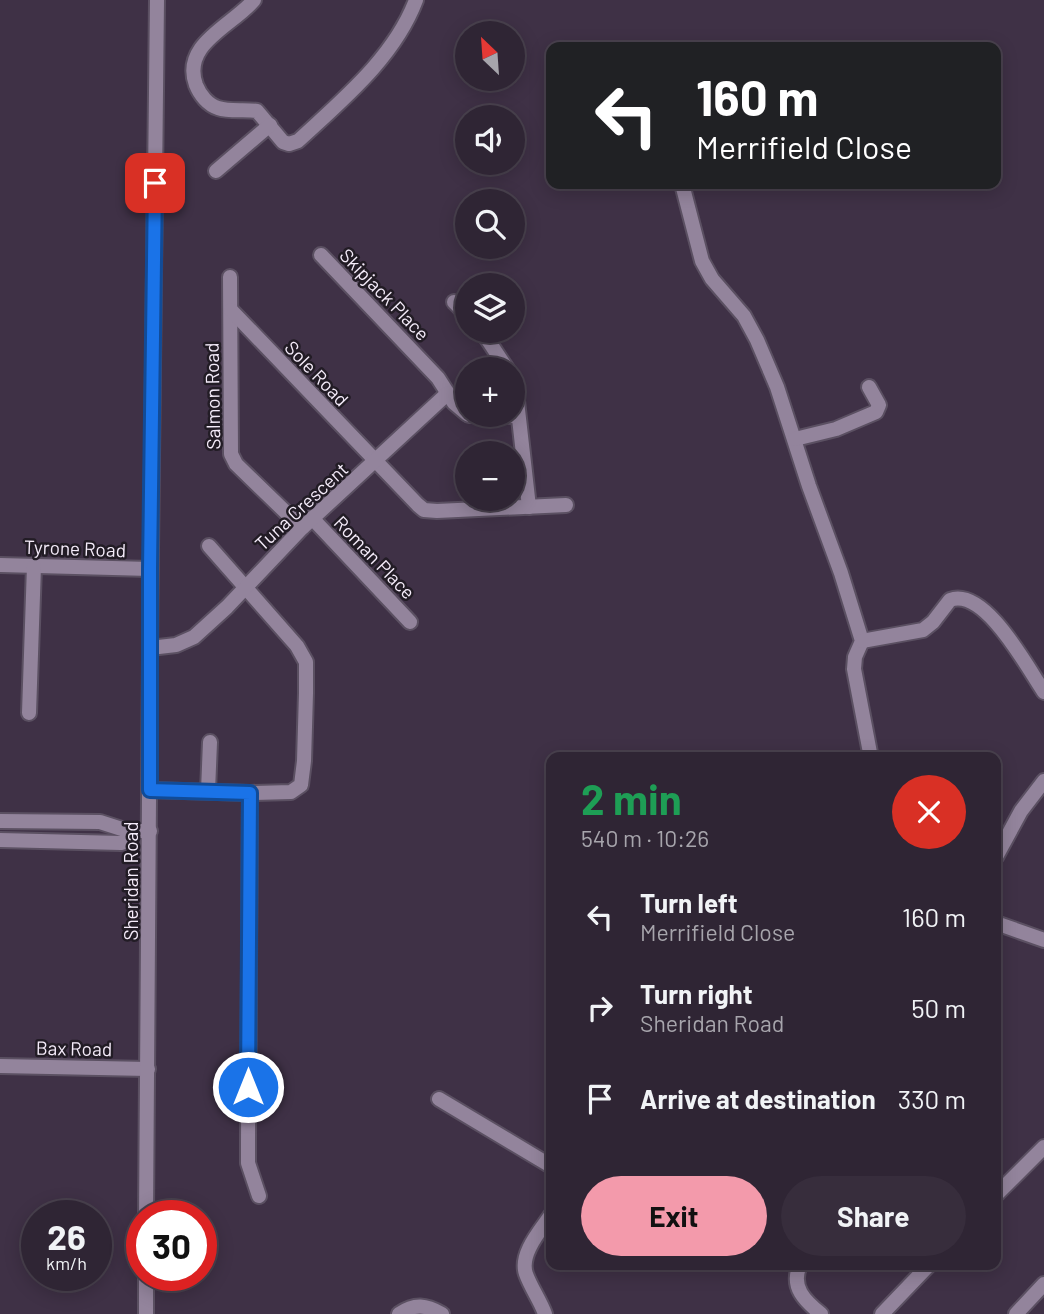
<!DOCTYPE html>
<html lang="en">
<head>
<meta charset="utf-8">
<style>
  body { margin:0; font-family:Barlow,sans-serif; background:#372d3c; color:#f1f3f6; height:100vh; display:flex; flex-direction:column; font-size:26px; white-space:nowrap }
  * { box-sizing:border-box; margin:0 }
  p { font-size:23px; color:#a7a5ac }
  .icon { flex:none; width:38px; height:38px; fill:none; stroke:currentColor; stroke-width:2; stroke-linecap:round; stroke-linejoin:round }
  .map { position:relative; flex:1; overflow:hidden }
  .sheet { position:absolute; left:546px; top:752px; width:455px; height:518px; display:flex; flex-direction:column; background:#2f2534; border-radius:14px; box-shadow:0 4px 18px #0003,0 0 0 2px #4a424f }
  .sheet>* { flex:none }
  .top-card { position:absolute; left:546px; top:42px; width:455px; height:147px; border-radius:14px; box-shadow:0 4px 18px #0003,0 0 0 2px #4a424f; background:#202124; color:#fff; overflow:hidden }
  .needle { width:46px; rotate:335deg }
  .tools { position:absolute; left:455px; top:21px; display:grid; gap:14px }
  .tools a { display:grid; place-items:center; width:70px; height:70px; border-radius:50%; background:#2f2534; box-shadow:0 4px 18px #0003,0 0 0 2px #4a424f; font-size:35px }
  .speed { position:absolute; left:21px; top:1200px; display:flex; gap:14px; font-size:35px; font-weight:700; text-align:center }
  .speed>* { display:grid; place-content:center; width:91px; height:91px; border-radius:50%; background:#2f2534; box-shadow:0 4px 18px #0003,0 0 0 2px #4a424f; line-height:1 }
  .speed small { font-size:18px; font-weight:400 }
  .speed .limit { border:10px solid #d22; background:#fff; color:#111 }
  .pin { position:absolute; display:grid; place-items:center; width:60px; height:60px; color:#fff; margin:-30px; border-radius:14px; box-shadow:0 4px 10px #0006 }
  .me { position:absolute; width:77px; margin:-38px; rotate:0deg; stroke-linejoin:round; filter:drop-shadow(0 0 5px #0008) }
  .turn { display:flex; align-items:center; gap:24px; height:147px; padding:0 35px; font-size:32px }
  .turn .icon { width:91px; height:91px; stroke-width:2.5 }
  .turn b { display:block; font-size:49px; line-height:60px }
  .round { display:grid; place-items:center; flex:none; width:74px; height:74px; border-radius:37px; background:#372d3c }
  .summary { display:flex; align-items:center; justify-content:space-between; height:119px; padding:0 35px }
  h1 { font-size:42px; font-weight:700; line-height:52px; color:#1e9e55 }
  .button { display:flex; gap:14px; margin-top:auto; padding:14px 35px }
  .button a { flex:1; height:80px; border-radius:42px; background:#f39aab; color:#111; font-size:28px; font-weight:700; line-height:80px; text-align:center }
  .button a+a { background:#372d3c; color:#f1f3f6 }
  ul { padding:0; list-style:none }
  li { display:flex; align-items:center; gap:21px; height:91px; padding:0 35px }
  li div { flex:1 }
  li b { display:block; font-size:26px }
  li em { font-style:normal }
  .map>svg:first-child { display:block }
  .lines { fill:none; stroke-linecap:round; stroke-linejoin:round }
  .minor-casing { stroke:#5b5062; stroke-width:18 }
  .minor { stroke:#93849c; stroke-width:14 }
  .route-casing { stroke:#114b97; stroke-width:18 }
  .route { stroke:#1a73e8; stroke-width:12 }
  .labels { text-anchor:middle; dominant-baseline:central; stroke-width:5; stroke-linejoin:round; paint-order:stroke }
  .street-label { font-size:19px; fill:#f5ecfa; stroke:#221c25 }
</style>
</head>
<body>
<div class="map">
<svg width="1044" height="1314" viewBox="0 0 1044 1314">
  <rect width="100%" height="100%" fill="#3f3146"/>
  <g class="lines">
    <defs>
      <g id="minor">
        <path d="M254,0C232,26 181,44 196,85C200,95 208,105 218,108C230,112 245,109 257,111L283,142L289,144L298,141C342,100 394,58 416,0"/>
        <path d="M216,171L270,125"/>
        <path d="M682,184L702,261L712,279L744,316L757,340L777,387L809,486L841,573L862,641L855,657L854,669L871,758"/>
        <path d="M321,255L438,378L454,403L467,414"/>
        <path d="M230,277L231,454L236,464L302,528"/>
        <path d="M454,302L467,315"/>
        <path d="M231,310L418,505L424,510L437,511L566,505"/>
        <path d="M482,331L507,369"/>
        <path d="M513,379L516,392L529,507"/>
        <path d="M469,415L518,416"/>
        <path d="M795,439L836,429L876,412L879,405L869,387"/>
        <path d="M312,518L410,622"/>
        <path d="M209,546L297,646L306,662V693L304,761L301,785L291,792L250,793L248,1141V1163L259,1196"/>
        <path d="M0,565L150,569"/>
        <path d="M862,641L923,630L933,622L950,600C985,587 1027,667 1044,692"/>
        <path d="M150,648L176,645L194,637L227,607L302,528L448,393"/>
        <path d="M29,713L34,566"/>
        <path d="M150,790L250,793"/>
        <path d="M208,791L210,742"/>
        <path d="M0,821L100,822L128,831H150"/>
        <path d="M0,840L121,843L127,841L128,831"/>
        <path d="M996,857L1021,811L1044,781"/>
        <path d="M996,923L1044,940"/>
        <path d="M0,1066L148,1069"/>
        <path d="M439,1099L551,1166"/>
        <path d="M996,1195L1044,1147"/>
        <path d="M146,1216C150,811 150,405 157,0"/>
        <path d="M800,1265C790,1287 805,1301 821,1314"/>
        <path d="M146,1314V1276"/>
        <path d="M399,1314C415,1303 426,1305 442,1314"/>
        <path d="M545,1314C540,1300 531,1288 526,1274C519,1254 541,1230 551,1215"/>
        <path d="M882,1314L929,1265"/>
        <path d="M1016,1314L1044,1284"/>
      </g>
    </defs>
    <use href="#minor" class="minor-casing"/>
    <use href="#minor" class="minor"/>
  </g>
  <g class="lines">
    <defs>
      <path id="route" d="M155,183L150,569V790L250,793L248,1087"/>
    </defs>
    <use href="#route" class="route-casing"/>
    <use href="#route" class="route"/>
  </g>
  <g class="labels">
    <g class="street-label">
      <text transform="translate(385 294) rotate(46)">Skipjack Place</text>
      <text transform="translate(317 373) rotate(46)">Sole Road</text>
      <text transform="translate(212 396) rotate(-91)">Salmon Road</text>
      <text transform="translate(301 506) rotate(-43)">Tuna Crescent</text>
      <text transform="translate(75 548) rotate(2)">Tyrone Road</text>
      <text transform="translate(375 557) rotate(46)">Roman Place</text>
      <text transform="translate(130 881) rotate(-90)">Sheridan Road</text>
      <text transform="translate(74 1048) rotate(1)">Bax Road</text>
    </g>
  </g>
</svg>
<div class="tools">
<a><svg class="needle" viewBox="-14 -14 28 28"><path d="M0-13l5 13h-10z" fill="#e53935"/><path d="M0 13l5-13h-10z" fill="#a7a5ac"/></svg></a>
<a><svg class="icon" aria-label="sound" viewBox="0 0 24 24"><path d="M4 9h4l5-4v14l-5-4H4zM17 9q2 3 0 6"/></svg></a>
<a><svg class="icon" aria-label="search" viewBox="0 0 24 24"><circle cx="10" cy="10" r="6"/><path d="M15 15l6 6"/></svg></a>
<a><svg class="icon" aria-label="layers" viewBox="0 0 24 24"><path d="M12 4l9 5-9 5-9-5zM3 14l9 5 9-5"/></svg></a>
<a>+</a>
<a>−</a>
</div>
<div class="speed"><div>26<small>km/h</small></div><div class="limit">30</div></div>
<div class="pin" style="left:155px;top:183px;background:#d93025"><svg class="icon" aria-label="arrive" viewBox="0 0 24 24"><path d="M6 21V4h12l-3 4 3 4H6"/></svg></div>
<svg class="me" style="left:248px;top:1087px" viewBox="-20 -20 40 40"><circle r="17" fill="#1a73e8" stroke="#fff" stroke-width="3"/><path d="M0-11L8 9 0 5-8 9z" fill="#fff"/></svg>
<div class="top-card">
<div class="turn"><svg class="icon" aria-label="left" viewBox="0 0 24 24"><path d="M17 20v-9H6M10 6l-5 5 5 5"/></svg><div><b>160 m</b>Merrifield Close</div></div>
</div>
<section class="sheet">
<div class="summary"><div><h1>2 min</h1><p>540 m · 10:26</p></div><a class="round" style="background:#d93025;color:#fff"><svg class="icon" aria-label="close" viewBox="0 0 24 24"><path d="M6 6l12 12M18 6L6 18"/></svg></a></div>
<ul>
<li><svg class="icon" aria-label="left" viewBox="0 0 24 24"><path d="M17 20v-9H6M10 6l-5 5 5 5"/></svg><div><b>Turn left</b><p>Merrifield Close</p></div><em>160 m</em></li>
<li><svg class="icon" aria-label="right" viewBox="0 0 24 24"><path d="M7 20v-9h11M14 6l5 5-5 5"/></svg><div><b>Turn right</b><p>Sheridan Road</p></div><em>50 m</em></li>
<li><svg class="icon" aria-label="arrive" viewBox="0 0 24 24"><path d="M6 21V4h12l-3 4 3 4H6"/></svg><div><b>Arrive at destination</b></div><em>330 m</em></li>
</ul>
<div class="button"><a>Exit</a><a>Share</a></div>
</section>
</div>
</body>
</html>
